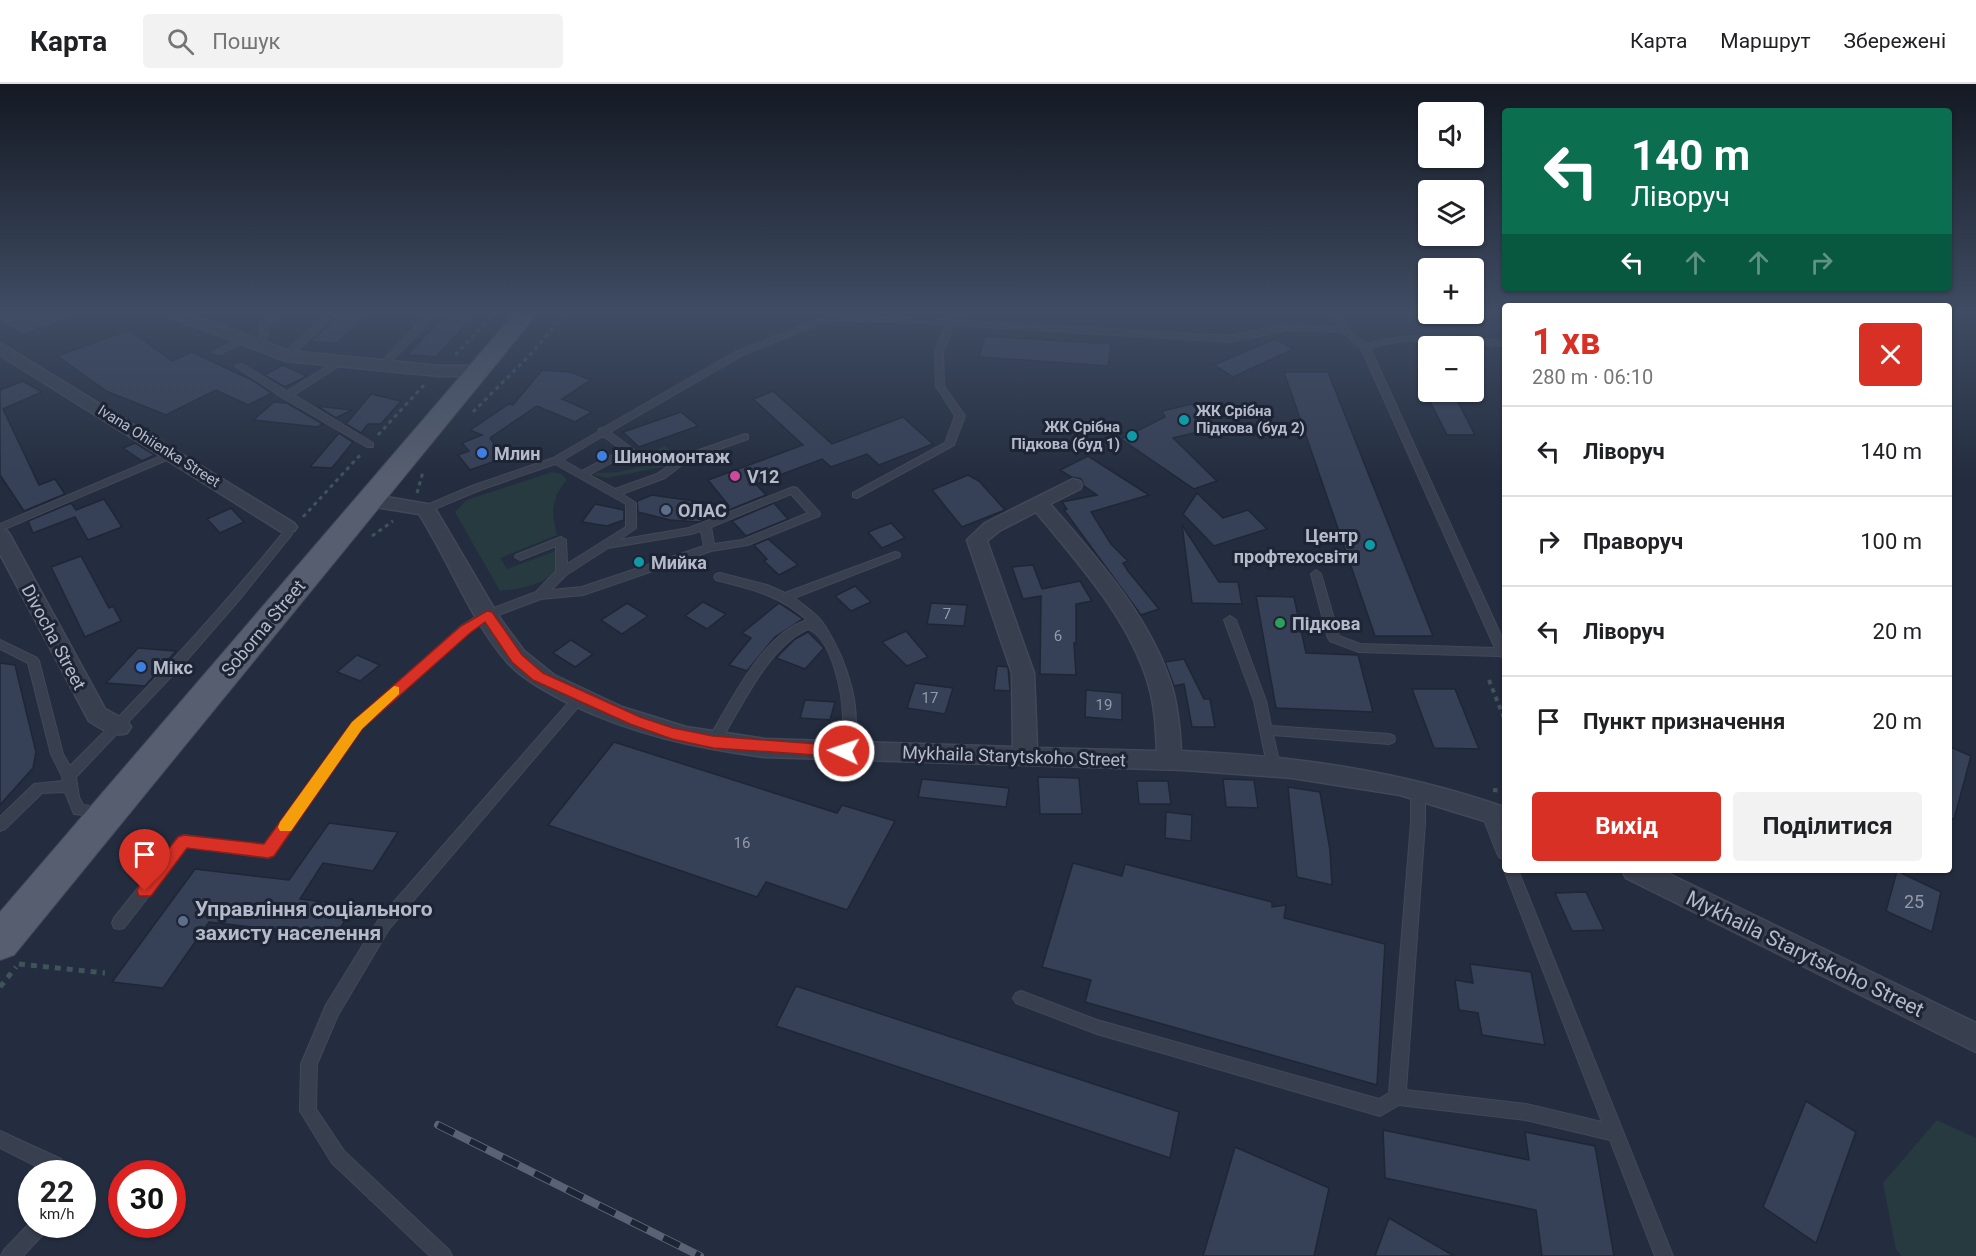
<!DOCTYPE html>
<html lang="uk">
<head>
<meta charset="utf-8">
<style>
  body { margin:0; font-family:Roboto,sans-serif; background:#f2f2f2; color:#202124; height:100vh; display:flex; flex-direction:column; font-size:22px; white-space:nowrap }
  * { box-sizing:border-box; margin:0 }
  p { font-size:20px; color:#757577 }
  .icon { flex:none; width:33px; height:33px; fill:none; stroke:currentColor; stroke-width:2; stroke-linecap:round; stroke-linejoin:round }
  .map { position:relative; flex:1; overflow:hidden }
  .side { position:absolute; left:1502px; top:219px; width:450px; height:570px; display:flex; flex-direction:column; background:#fff; border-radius:6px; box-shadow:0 2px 4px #0004 }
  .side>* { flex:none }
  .banner { position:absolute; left:1502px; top:24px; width:450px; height:183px; border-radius:6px; box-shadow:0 2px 4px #0004; background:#0b6e4f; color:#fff; overflow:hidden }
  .tools { position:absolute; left:1418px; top:18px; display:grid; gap:12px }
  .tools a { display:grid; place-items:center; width:66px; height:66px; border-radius:6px; background:#fff; box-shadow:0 2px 4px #0004; font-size:30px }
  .speed { position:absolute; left:18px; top:1076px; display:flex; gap:12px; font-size:30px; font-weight:700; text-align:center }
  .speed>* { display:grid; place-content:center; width:78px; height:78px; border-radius:50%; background:#fff; box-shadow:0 2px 4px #0004; line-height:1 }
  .speed small { font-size:15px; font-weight:400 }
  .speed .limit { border:9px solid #d22; background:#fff; color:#111 }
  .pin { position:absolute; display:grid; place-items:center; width:51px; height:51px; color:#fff; margin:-62px -26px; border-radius:50% 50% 50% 0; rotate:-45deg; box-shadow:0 0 6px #0007 }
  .pin .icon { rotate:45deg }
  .me { position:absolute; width:66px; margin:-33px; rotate:273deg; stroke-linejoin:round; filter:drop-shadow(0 0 4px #0008) }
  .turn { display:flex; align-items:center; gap:21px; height:126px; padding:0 30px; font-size:27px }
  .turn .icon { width:78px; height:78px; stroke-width:2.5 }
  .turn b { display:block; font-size:42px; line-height:51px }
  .lanes { display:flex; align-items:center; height:57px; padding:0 30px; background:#0003; justify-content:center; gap:30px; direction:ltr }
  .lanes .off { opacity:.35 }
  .round { display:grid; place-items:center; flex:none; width:63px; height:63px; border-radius:6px; background:#f2f2f2 }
  .headline { display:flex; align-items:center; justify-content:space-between; height:102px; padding:0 30px }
  h1 { font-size:36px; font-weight:700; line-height:45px; color:#d93025 }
  .primary-button { display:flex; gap:12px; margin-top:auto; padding:12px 30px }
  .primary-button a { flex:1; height:69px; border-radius:6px; background:#d93025; color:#fff; font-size:24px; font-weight:700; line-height:69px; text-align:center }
  .primary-button a+a { background:#f2f2f2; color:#202124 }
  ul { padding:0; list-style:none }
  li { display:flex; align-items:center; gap:18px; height:90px; padding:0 30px; border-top:2px solid #e0e0e0 }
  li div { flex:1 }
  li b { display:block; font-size:22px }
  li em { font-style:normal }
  header { display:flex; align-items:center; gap:36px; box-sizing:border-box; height:84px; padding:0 30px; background:#fff; border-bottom:2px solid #e0e0e0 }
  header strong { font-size:28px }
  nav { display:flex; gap:33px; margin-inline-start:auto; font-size:21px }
  .search { width:420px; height:54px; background:#f2f2f2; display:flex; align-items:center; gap:15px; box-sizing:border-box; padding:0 21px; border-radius:6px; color:#757577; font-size:22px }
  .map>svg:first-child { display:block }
  .green { fill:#263a40 }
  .building { fill:#364056; stroke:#1f2636; stroke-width:1.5 }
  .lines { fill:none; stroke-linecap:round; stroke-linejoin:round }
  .lane-casing { stroke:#424858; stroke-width:2 }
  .street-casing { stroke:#424858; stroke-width:3 }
  .primary-casing { stroke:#424858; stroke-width:2 }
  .path-far2 { stroke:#3f5458; stroke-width:3; stroke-dasharray:4 4; stroke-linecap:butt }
  .path-far1 { stroke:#3f5458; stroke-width:4; stroke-dasharray:4.5 4.5; stroke-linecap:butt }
  .path { stroke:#3f5458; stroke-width:5; stroke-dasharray:6 6; stroke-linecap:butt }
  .lane { fill:#383f4f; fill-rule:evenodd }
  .street { fill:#383f4f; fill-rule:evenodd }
  .primary { fill:#565e6f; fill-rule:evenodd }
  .rail-casing { stroke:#5a6376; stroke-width:8 }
  .rail { stroke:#1d2434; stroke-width:6; stroke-dasharray:18; stroke-linecap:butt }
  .route { fill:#d93025; stroke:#8d1f18; stroke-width:1.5 }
  .slow { fill:#f59e0b }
  .culture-dot { fill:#0f9aa8; stroke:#1d2434; stroke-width:2 }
  .shop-dot { fill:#3f7fe0; stroke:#1d2434; stroke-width:2 }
  .hotel-dot { fill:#d1479c; stroke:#1d2434; stroke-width:2 }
  .service-dot { fill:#5c6f8a; stroke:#1d2434; stroke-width:2 }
  .leisure-dot { fill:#2e9e5b; stroke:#1d2434; stroke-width:2 }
  .labels { text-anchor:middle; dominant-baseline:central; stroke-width:6; stroke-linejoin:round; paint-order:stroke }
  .far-poi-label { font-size:15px; font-weight:bold; fill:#b5baca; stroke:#1d2434; text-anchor:start }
  .far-street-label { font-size:15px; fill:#b5baca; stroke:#1d2434 }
  .number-label { font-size:15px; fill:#939aab }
  .poi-label { font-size:18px; font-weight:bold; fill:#b5baca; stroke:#1d2434; text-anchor:start }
  .street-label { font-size:18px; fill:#b5baca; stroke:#1d2434 }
  .near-number-label { font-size:18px; fill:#939aab }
  .near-poi-label { font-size:21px; font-weight:bold; fill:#b5baca; stroke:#1d2434; text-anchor:start }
  .near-street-label { font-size:21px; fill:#b5baca; stroke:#1d2434 }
</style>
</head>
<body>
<header>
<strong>Карта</strong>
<div class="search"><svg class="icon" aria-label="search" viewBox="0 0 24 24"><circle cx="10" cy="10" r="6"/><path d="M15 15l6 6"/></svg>Пошук</div>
<nav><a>Карта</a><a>Маршрут</a><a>Збережені</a></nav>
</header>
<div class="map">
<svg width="1976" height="1172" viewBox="0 0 1976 1172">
  <rect width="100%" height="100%" fill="#242d3f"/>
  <g class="green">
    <path d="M665,362L674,371L667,382L607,394L594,391L596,389L619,388L651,380L645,370Z"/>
    <path d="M552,388L561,390L567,396C551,414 551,429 557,451L500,474L507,485L555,467L558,471C560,500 522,504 500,507L455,428L467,416Z"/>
    <path d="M1937,1036L1976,1054V1172H1902L1896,1165L1883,1099Z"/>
  </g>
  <g class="building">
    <path d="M0,230H75V231L23,251L0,238Z"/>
    <path d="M341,230H368L337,259L310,258Z"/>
    <path d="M446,230H476L436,273L407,271Z"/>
    <path d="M129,246L172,277L192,268L252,296L272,309L248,321L216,306L166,331L106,307L57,272Z"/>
    <path d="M985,252L1111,260L1108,282L979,273Z"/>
    <path d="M1275,255L1294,265L1233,293L1214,281Z"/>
    <path d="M283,281L307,292L285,303L264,291Z"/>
    <path d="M542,286L570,288L591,296L562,315L592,328L575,338L537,322L490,354L504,374L470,386L458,371L469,367L462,359L482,351L470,346L509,320L513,321Z"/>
    <path d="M1284,288H1328L1433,552H1375Z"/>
    <path d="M23,297L42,308L3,325L39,401L55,395L65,410L24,427L0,391V306Z"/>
    <path d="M773,307L832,360L903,333L933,360L879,381L867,370L831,383L822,375L756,400L766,411L699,438L670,436L638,428L637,417L652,411L729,422L708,396L803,361L753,315Z"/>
    <path d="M1425,308H1453L1475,351H1447Z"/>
    <path d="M371,310L401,317L381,340H368L361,349L346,340Z"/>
    <path d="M274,318L287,319L323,340L317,343L253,336Z"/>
    <path d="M1192,320L1215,344L1173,354L1217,397L1194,405L1121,355L1165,333L1162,327Z"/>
    <path d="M317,322L352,326L336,334Z"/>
    <path d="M681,328L698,342L639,363L623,348Z"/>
    <path d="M339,349L353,358L332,384L310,383Z"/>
    <path d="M135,359L155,371L142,377L123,364Z"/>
    <path d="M1088,372L1149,411L1091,428L1111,460L1128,477L1123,479L1128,487L1159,525L1141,531L1064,426L1067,425L1062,418L1097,411L1084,402L1081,395L1071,393L1060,386Z"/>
    <path d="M968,391L979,397L1005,426L962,443L932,406Z"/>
    <path d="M1197,409L1223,434L1248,426L1267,445L1214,462L1183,430Z"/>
    <path d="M104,415L122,443L88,456L75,433L33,449L28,437L71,419L76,426Z"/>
    <path d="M774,419L788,435L746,452L732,437Z"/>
    <path d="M595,420L624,426V436L607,442L582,438Z"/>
    <path d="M231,424L244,438L220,449L207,435Z"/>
    <path d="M891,439L905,454L882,464L868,448Z"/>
    <path d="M1182,441L1219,498H1238L1242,520L1192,519Z"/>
    <path d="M768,455L798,481L779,491L764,477L767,475L754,461Z"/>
    <path d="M81,472L109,524L113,522L121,537L85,553L51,483Z"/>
    <path d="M1033,481L1042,505L1080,497L1092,517L1076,520V560L1074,559L1076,591L1040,590L1041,512L1023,515L1012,483Z"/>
    <path d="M855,502L871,518L851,527L835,512Z"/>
    <path d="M1256,512L1294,513L1306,569L1358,571L1373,628L1276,624Z"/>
    <path d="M703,518L726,530L707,545L685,532Z"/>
    <path d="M627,519L648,532L622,550L601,536Z"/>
    <path d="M779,519L803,535L775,553L747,587L729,581L751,554L742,549Z"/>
    <path d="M931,519L967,521L964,542L927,540Z"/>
    <path d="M906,547L928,573L907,582L882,558Z"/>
    <path d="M808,548L824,564L805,585L776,574L795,555Z"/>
    <path d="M571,556L593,570L575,583L553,569Z"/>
    <path d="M138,564L176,567L145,602L106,599Z"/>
    <path d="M357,571L380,581L360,597L337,588Z"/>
    <path d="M1184,575L1204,615H1210L1215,643H1192L1184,600L1174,602L1165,578Z"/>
    <path d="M0,579L15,581L36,668L33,684L0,721Z"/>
    <path d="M997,582L1008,583L1010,607L994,606Z"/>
    <path d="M915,599L953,604L945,630L907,624Z"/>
    <path d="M1412,605H1455L1479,665L1434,664Z"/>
    <path d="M1086,606L1122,609V636L1085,633Z"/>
    <path d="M805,616L835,618L830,636L800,634Z"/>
    <path d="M614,658L837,729L842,721L895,737L847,826L766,798L757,813L548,741Z"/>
    <path d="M1948,662L1971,672L1954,735L1948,734Z"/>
    <path d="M1038,693L1079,694L1082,730H1040Z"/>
    <path d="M922,695L1009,704L1006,723L918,713Z"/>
    <path d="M1223,695L1254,696L1258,724L1226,723Z"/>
    <path d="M1137,697H1168L1171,720H1139Z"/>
    <path d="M1288,703L1320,708L1330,766L1332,801L1297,793Z"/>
    <path d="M1166,728L1192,731L1191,757L1165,754Z"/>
    <path d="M329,739L398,748L373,787L323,779L300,815L354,822L335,853L209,838L163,904L112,898L195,785L289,796Z"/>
    <path d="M1073,779L1122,792L1125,780L1272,818V823L1286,821L1284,834L1385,860L1377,1001L1085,918L1091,896L1042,883Z"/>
    <path d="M1897,787L1941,808L1932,848L1886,827Z"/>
    <path d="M1586,808L1604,846L1572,847L1555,809Z"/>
    <path d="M1470,880L1531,888L1545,961L1482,951L1478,929L1459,926L1455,896L1473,899Z"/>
    <path d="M796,902L1179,1028L1170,1074L776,942Z"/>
    <path d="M1806,1017L1856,1048L1816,1159L1763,1123Z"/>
    <path d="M1383,1046L1529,1076L1525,1048L1595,1062L1614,1172H1542L1536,1126L1385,1094Z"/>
    <path d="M1235,1063L1329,1104L1314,1172H1203Z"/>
    <path d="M1389,1134L1454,1172H1375Z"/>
  </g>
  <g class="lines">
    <defs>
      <g id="lane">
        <path d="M273,230H282L268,241L266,264L259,266L260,240Z"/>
        <path d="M328,230H337L289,274H283V270Z"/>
        <path d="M428,230H436L386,283H380V279Z"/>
        <path d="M1332,230H1340L1348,245L1366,260C1411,246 1459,253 1504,257V262C1460,259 1413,250 1370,264L1504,558V574L1499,572L1359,568L1330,557L1328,554L1311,490L1316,486L1321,490L1339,552L1360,560L1495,564L1361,264L1342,248L1287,246L1230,258L954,241L943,267L944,302L965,332L954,361L857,414L853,413V409L945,359L955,332L936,302L935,267L946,240L830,236L741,272L610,348L634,366L589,391L615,405L657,390L682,372L745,350L748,351V355L688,376L665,394L622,410L636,419V444L619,456L689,444L793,403L797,404L819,428L820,430L819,432L748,461L711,467L583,511L541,515L491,534L469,548L361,645L273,772L268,774L187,763L124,844L119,845L114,844L112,839L114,834L179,753L184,751L265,762L353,639L461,542L483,528L536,508L556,487V462L520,476L515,473L516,471L561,453L566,456L567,480L626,443V420L555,380L480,406L430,427H422L421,425L422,423L472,402L553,374L598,348L599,345L603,344L735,268L829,231L974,237L1230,252L1287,240L1338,243ZM603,352L622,366L582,387L563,376ZM791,410L808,429L742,456L714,460L711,443ZM701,447L704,462L582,503L551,506L566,491L608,464L691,450Z"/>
        <path d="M240,255L247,257L220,270L213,268Z"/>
        <path d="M339,275L343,278L342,280L294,311L373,359V363H367L283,314L235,282L242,280L287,307Z"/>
        <path d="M173,367L176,368V372L0,447V440Z"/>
        <path d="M287,440L292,443V450L239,516L186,577L76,693L79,713L83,721L106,724L108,728L106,732L101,733L74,730L65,708L42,709L5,745L0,747V733L34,700L63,697L62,692L51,670L28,579L0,565V556L37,574L39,577L63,670L70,682C145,608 216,531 282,450L283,441Z"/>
        <path d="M895,468L899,469L900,471L899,473L794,514C805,522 818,531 825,542C846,575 867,632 849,671H839L838,667C840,656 842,645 843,634C843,611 832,553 808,545C768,562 740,626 718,661H708L707,658L708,655C732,617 762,550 807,536C780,511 751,505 716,496L714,493L716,490L720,489L767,501L785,509Z"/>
        <path d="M1230,532L1236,536L1266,617L1271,642L1389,650L1394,652L1395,655L1394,658L1389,660L1273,651L1280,681L1278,685H1268L1254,617L1224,536Z"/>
        <path d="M580,608L584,610L586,613L584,616L389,845L338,931L317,980L316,1025L344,1067L449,1166L452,1172H430L332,1079L300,1027L301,980L326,921L379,835L576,610Z"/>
        <path d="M1418,698L1423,699L1425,703V739L1406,1006L1526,1020L1602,1038L1504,786H1518L1673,1172H1655L1610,1056L1526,1036L1399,1021L1380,1032L1097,950L1016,919L1013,914L1016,909L1021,907L1097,936L1379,1015L1389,1009L1411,739V703L1413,699Z"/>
        <path d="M1487,721L1492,722L1504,753V775L1499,773L1497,769L1480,726L1482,722Z"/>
        <path d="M0,1047L61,1075L70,1089H50L0,1064Z"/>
        <path d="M32,1137V1140H50L47,1146L23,1172H1L4,1166Z"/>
      </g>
      <g id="street">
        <path d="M168,230H189L289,267L439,282H477L485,287L477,292H439L286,277L171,233Z"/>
        <path d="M0,259L294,439L297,443L294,447H280L0,271Z"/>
        <path d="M1073,395L1080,397L1082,401L1080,405L1050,420C1097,474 1151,534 1172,603C1178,624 1180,646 1181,667C1294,672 1397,686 1504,723V743L1400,711L1292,694L1184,686L765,673C695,664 632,650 568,619C547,608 524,596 508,579C470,536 450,478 419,430L369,422L359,416L369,410L433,421L499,533L524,567L554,591L622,623L686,643L765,655L1013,663L1012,589L967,456L985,439ZM1036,428C1079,480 1130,536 1149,602C1155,623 1156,645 1157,667L1037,664L1034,589L987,457L999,447Z"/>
        <path d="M0,445L7,447L10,451L105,625L127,637L131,643L127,649C113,654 101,644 89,637L0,470Z"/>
        <path d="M1622,786H1661L1976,939V968L1626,794Z"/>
      </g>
      <path id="primary" d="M514,230H537L14,871L0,876V828Z"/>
    </defs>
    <use href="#lane" class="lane-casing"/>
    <use href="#street" class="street-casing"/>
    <use href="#primary" class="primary-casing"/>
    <g class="path-far2">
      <path d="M455,271L494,230"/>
      <path d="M473,328L531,270L565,230"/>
      <path d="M378,351L424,301"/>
      <path d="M417,409L423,388"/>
      <path d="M303,433L361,370"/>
      <path d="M372,452L393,437"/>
    </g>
    <g class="path-far1">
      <path d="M1489,596L1504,634"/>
      <path d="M1493,706L1504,707"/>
    </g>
    <g class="path">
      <path d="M19,880L105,889"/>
      <path d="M0,903L16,883"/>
    </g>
    <use href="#lane" class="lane"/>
    <use href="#street" class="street"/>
    <use href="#primary" class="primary"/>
    <defs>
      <path id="rail" d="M438,1041L700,1172"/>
    </defs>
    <use href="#rail" class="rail-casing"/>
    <use href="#rail" class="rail"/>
  </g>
  <linearGradient id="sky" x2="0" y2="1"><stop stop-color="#141923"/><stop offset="0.58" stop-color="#3f4c63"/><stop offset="1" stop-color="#3f4c63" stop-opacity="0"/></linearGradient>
  <rect width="1976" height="394" fill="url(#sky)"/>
  <path class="route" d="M487,527L492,528L522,571L543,589L640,633L673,644L713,652L844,662L851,667L844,673L713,664L672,655L630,640L533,596L512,578L485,538L470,549L362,645L274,772L268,774L187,764L151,812H139L137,807L139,802L178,753L184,751L264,760L352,638L461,542Z"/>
  <path class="slow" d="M394,602L399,603V610L362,645L291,747H280L278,743L280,738L352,638Z"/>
  <g class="culture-dot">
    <circle cx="1184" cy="336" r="6"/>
    <circle cx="1132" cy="352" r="6"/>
    <circle cx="1370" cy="461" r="6"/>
    <circle cx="639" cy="478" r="6"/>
  </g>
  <g class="shop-dot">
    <circle cx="482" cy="369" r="6"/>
    <circle cx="602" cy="372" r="6"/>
    <circle cx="141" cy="583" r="6"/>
  </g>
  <circle class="hotel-dot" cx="735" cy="392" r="6"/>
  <g class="service-dot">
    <circle cx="666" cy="426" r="6"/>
    <circle cx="183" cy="837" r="6"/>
  </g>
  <circle class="leisure-dot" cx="1280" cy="539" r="6"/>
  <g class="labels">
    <g class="far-poi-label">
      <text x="1196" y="327">ЖК Срібна<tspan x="1196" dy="17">Підкова (буд 2)</tspan></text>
      <text x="1120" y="343" text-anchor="end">ЖК Срібна<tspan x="1120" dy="17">Підкова (буд 1)</tspan></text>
    </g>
    <g class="far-street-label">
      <text transform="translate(159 362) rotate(32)">Ivana Ohiienka Street</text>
    </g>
    <g class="number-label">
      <text x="947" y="530">7</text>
      <text x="1058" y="552">6</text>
      <text x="930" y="614">17</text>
      <text x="1104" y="621">19</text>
      <text x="742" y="759">16</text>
    </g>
    <g class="poi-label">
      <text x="494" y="369">Млин</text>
      <text x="614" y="372">Шиномонтаж</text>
      <text x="747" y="392">V12</text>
      <text x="678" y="426">ОЛАС</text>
      <text x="1358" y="451" text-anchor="end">Центр<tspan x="1358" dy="21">профтехосвіти</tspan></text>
      <text x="651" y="478">Мийка</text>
      <text x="1292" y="539">Підкова</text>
      <text x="153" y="583">Мікс</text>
    </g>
    <g class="street-label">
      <text transform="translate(263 544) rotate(-50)">Soborna Street</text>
      <text transform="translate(54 553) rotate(62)">Divocha Street</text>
      <text transform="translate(1014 672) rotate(2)">Mykhaila Starytskoho Street</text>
    </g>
    <g class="near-number-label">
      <text x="1914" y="817">25</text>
    </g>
    <g class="near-poi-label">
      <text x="195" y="825">Управління соціального<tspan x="195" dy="24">захисту населення</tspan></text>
    </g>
    <g class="near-street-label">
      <text transform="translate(1805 870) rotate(26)">Mykhaila Starytskoho Street</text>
    </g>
  </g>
</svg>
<div class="tools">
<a><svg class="icon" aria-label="sound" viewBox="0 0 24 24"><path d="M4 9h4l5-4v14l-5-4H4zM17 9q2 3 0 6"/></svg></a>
<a><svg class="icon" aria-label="layers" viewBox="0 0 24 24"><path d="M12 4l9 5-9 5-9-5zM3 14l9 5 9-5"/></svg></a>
<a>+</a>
<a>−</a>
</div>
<div class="speed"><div>22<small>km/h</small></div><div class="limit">30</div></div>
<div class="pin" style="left:145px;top:807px;background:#d93025"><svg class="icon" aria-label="arrive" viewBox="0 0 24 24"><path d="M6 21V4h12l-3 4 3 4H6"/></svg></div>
<svg class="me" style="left:844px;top:667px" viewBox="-20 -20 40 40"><circle r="17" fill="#d93025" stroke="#fff" stroke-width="3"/><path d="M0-11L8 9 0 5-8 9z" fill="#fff"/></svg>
<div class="banner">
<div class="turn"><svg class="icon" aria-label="left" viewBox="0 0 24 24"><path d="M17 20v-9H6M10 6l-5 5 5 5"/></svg><div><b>140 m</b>Ліворуч</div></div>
<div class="lanes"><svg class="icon" aria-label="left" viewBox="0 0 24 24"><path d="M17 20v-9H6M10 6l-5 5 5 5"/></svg><svg class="icon off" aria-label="ahead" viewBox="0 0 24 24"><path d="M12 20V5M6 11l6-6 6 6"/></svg><svg class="icon off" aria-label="ahead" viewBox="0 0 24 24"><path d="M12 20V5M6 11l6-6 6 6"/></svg><svg class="icon off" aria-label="right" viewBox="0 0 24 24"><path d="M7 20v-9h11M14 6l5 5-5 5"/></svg></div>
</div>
<section class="side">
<div class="headline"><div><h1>1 хв</h1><p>280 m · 06:10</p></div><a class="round" style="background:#d93025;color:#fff"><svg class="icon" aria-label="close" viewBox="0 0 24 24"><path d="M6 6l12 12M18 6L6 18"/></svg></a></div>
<ul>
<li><svg class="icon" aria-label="left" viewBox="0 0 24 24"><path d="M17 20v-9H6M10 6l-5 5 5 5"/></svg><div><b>Ліворуч</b></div><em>140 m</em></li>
<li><svg class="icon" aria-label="right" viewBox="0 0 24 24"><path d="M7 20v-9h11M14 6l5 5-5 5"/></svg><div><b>Праворуч</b></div><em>100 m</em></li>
<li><svg class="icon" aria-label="left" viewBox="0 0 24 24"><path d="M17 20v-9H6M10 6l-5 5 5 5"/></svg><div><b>Ліворуч</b></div><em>20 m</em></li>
<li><svg class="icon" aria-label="arrive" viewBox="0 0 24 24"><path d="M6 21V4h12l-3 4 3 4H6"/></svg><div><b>Пункт призначення</b></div><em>20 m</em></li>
</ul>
<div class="primary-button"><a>Вихід</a><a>Поділитися</a></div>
</section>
</div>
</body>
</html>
